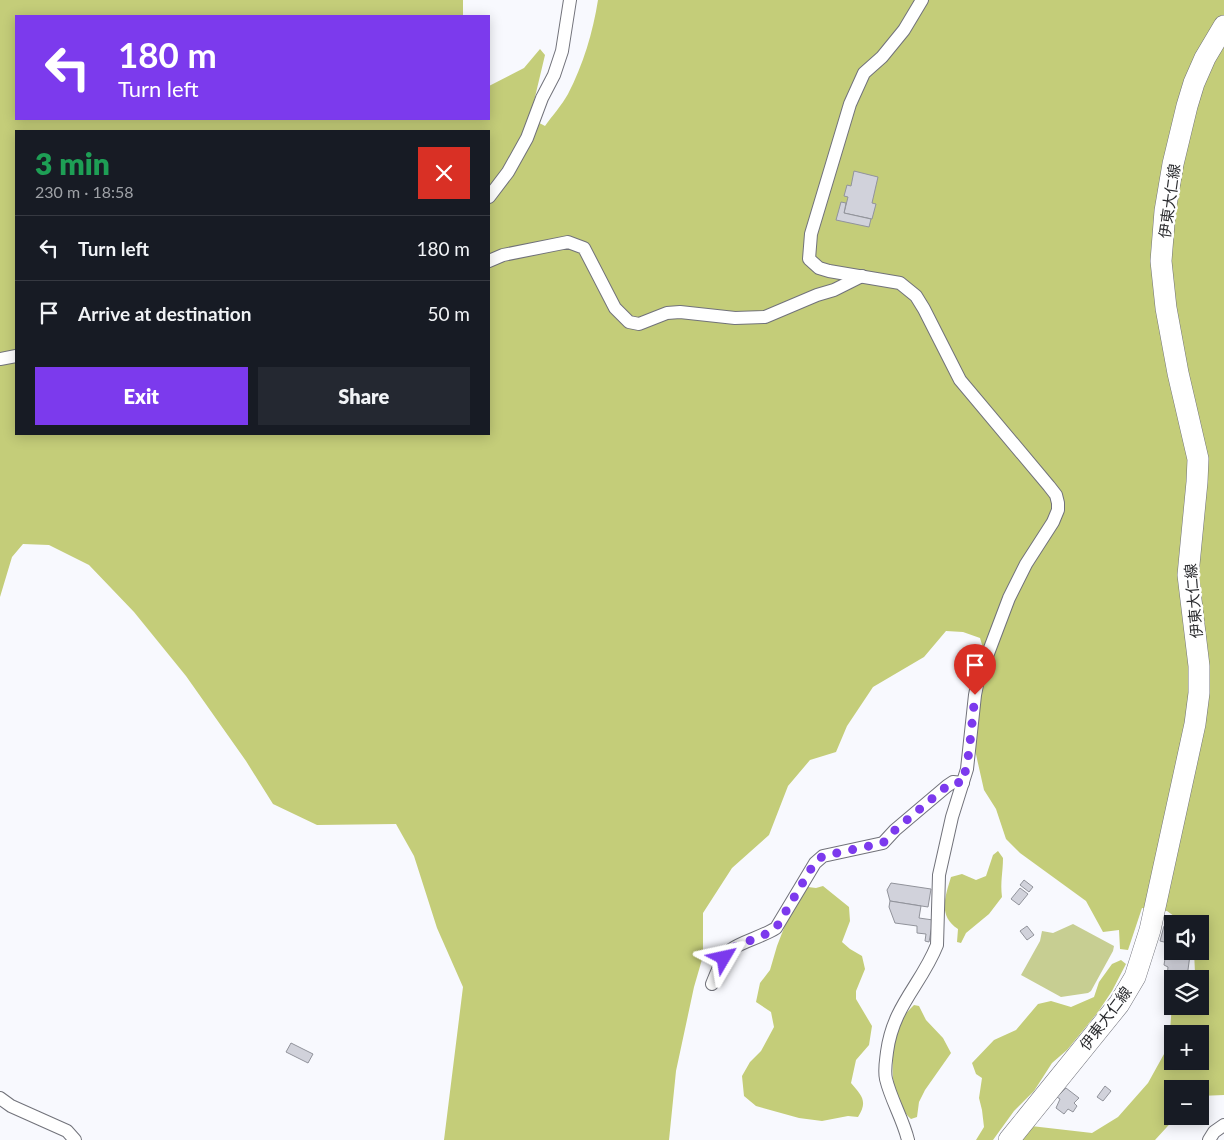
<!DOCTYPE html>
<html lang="en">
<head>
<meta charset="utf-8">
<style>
  body { margin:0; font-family:Lato,"Noto Sans JP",sans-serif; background:#242831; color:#f1f3f6; height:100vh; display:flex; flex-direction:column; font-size:19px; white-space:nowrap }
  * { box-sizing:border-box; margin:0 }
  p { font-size:16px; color:#9ea1a6 }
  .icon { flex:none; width:28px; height:28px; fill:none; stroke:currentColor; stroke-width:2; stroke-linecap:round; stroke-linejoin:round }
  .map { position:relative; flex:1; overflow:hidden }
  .details { position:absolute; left:15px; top:130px; width:475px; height:305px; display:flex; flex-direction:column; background:#171b24; border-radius:0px; box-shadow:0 2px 12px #0003 }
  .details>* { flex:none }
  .guide { position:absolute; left:15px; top:15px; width:475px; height:105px; border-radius:0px; box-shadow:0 2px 12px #0003; background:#7c3aed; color:#fff; overflow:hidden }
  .fabs { position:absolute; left:1164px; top:915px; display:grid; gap:10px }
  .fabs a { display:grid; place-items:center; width:45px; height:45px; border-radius:0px; background:#171b24; box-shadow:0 2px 12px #0003; font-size:25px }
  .pin { position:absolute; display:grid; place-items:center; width:42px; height:42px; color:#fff; margin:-51px -21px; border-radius:50% 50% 50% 0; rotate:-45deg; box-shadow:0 0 5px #0007 }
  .pin .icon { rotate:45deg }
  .me { position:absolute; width:55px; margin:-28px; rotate:54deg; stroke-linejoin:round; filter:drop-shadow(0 0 4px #0008) }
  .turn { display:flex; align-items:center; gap:18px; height:105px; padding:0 20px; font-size:22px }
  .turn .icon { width:65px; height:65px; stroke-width:2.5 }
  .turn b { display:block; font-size:35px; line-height:42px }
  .round { display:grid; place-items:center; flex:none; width:52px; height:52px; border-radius:0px; background:#242831 }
  .headline { display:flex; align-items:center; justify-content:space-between; height:85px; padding:0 20px }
  h1 { font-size:30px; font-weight:800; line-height:38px; color:#1e9e55 }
  .primary-button { display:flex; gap:10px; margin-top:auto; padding:10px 20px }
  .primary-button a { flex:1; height:58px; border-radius:0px; background:#7c3aed; color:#fff; font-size:20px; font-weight:800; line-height:58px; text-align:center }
  .primary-button a+a { background:#242831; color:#f1f3f6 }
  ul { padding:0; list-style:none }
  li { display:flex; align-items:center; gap:15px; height:65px; padding:0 20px; border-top:1px solid #363941 }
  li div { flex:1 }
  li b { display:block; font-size:19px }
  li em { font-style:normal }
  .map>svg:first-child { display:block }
  .green { fill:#c7ce92 }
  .forest { fill:#c4cd79; fill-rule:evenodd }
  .building { fill:#d1d2db; stroke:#91939b }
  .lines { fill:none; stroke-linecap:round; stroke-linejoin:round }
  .minor-casing { stroke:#71727a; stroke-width:14 }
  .primary-casing { stroke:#71727a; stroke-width:22 }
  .minor { stroke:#fff; stroke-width:12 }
  .primary { stroke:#fff; stroke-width:21 }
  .route { stroke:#7c3aed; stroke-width:9; stroke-dasharray:0 16.2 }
  .labels { text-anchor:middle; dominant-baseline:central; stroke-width:5; stroke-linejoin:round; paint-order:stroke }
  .street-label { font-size:15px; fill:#2c2d30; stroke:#fff }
</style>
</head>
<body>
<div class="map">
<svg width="1224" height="1140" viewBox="0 0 1224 1140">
  <rect width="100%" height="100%" fill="#f8f9fe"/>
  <path class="green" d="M1073,924L1114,946L1113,951L1091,991L1088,993L1061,997L1021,975L1040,941L1042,931L1053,933Z"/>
  <g class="forest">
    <path d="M0,0H463V16H16V119H489V86L524,68L540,49L545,55L530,118L545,126C552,116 562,105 568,94C583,65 593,32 598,0H1224V1095L1200,1096V1089H1172V1116H1177L1155,1140H1020L1031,1126L1092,1133L1118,1117L1148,1083L1169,1045L1172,1004V1006H1200V979H1190L1195,973L1194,951H1200V924H1185L1167,911L1142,908L1128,950L1120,949L1119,930L1103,932L1086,901L1020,853L1006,839L996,809L984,790L975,750L977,676L983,648L980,638L963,632L946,631L924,657L873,687L847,726L836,752L810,760L788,786L769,835L732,868L703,913V956L694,987L676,1071L669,1140H444L463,987L437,928L414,856L396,824L317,825L273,804L246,761L186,676L134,612L89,565L49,545L23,544L12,557L0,597ZM16,131H489V434H16ZM1172,1034H1200V1061H1172Z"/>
    <path d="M998,851L1003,858C1003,872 1000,882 1002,897L989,914L966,933L961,943L957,942L958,929C938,916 945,897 951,877L962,874L976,880L986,876L993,855Z"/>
    <path d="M823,886L849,907L850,921L842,942L850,949L862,956L865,969L856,991V999L872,1026L869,1045L856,1060L851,1083C862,1096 868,1101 858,1117L848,1116L822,1121L799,1118L756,1106L744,1096L742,1076L750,1062L761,1051L774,1027L771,1012L756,1002L760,983L770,970L777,946L789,915L808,887L816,888Z"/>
    <path d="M1121,960L1126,964L1112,991L1098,1012L1067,1050L1052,1063L1034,1091L1014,1111L993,1140H976L984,1127L982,1110L979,1098L982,1078L976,1074L972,1063L994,1040L1016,1030L1038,1004L1051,1001L1071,1007L1094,997L1099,982L1112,964Z"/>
    <path d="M914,1005L919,1006L926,1020L943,1038L951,1053L925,1090L919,1102L917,1117L911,1119C891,1100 891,1071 894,1045C894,1039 894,1032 897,1026C901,1018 908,1011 914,1005Z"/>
  </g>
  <g class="building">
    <path d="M854,171L878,177L872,203L876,204L872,219L844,213L848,197L844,196L847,185L851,186Z"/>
    <path d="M841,202L846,203L844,213L871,219L869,227L836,220Z"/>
    <path d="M1024,880L1033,887L1029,892L1020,885Z"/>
    <path d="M891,883L931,889L928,907L890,901L887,890Z"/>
    <path d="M1020,888L1028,894L1019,905L1011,899Z"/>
    <path d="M890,901L921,906L919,918L933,920L929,942L925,941L926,934L917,933V926L895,923L889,907Z"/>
    <path d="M1027,926L1034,935L1027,940L1020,931Z"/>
    <path d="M1164,926L1172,928V944L1160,941Z"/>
    <path d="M1166,952L1190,955L1187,977L1181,976L1179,979L1167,977L1168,967L1164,965Z"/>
    <path d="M291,1043L313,1054L308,1063L286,1052Z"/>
    <path d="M1105,1086L1111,1091L1103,1101L1097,1097Z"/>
    <path d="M1066,1088L1079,1098L1074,1103L1077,1106L1073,1112L1068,1109L1064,1114L1056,1108L1060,1099L1057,1097Z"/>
  </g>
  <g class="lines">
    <defs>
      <g id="minor">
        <path d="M489,197L508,172L527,138L542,98L554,75L562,51L570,0"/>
        <path d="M489,261L503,255L568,242L584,248L615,308L629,322L639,324L667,313L680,312L735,318L765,317L817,295L834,290L862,276"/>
        <path d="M0,359L16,356"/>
        <path d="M712,984C717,972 722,957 732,949C741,942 764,936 776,928L815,863L823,856L883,843L895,830L947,786L953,782L963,783"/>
        <path d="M0,1098L11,1106L67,1131L75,1140"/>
        <path d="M908,1140C903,1119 891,1100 886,1079C884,1070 886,1061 887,1052C893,1006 921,985 937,945L939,875L952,817L967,769L975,695L978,680L1009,598L1026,564L1053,522L1058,510V503L1056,495L1049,486L960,380L924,309L916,296L900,283L829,271L819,268L809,259L811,234L850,104L864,73L882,57L904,30L922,0"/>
        <path d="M1209,1140L1214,1132L1224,1125"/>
      </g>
      <path id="primary" d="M1009,1140L1119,1004L1135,977L1150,930L1195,724L1199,693V666L1188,575L1197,482L1198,459L1178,373L1166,308L1161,261L1165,211L1173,164L1187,106L1194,83L1205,58L1224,26"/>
    </defs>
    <use href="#minor" class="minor-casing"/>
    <use href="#primary" class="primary-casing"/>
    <use href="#minor" class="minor"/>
    <use href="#primary" class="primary"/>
  </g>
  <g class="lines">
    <path class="route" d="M724,958L732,948L766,934L776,928L815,862L823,856L883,843L895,830L947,786L954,782L963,783L969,752L975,695"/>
  </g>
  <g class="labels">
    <g class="street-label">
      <text transform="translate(1169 201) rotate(-82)">伊東大仁線</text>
      <text transform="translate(1193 601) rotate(-95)">伊東大仁線</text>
      <text transform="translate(1105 1018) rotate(-53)">伊東大仁線</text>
    </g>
  </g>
</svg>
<div class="fabs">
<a><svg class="icon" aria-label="sound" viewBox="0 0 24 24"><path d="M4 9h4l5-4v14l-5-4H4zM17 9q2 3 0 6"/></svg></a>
<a><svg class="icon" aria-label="layers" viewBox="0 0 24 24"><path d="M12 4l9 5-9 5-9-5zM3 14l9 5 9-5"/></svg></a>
<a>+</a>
<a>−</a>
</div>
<div class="pin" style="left:975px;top:695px;background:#d93025"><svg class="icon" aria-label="arrive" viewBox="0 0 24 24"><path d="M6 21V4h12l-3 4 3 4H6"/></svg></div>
<svg class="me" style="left:724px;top:958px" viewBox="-20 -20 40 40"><path d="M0-17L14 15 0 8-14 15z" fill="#7c3aed" stroke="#fff" stroke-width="4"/></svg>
<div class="guide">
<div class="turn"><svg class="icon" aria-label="left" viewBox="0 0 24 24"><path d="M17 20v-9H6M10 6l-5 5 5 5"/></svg><div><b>180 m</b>Turn left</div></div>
</div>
<section class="details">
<div class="headline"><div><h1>3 min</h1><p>230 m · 18:58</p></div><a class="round" style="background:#d93025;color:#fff"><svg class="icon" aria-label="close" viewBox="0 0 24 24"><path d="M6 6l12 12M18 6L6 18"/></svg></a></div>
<ul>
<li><svg class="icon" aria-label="left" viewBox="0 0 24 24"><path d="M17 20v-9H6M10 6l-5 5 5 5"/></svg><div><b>Turn left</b></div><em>180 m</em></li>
<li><svg class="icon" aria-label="arrive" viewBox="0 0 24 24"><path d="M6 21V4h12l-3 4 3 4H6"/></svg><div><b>Arrive at destination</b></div><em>50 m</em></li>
</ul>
<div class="primary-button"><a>Exit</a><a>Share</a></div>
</section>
</div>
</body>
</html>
